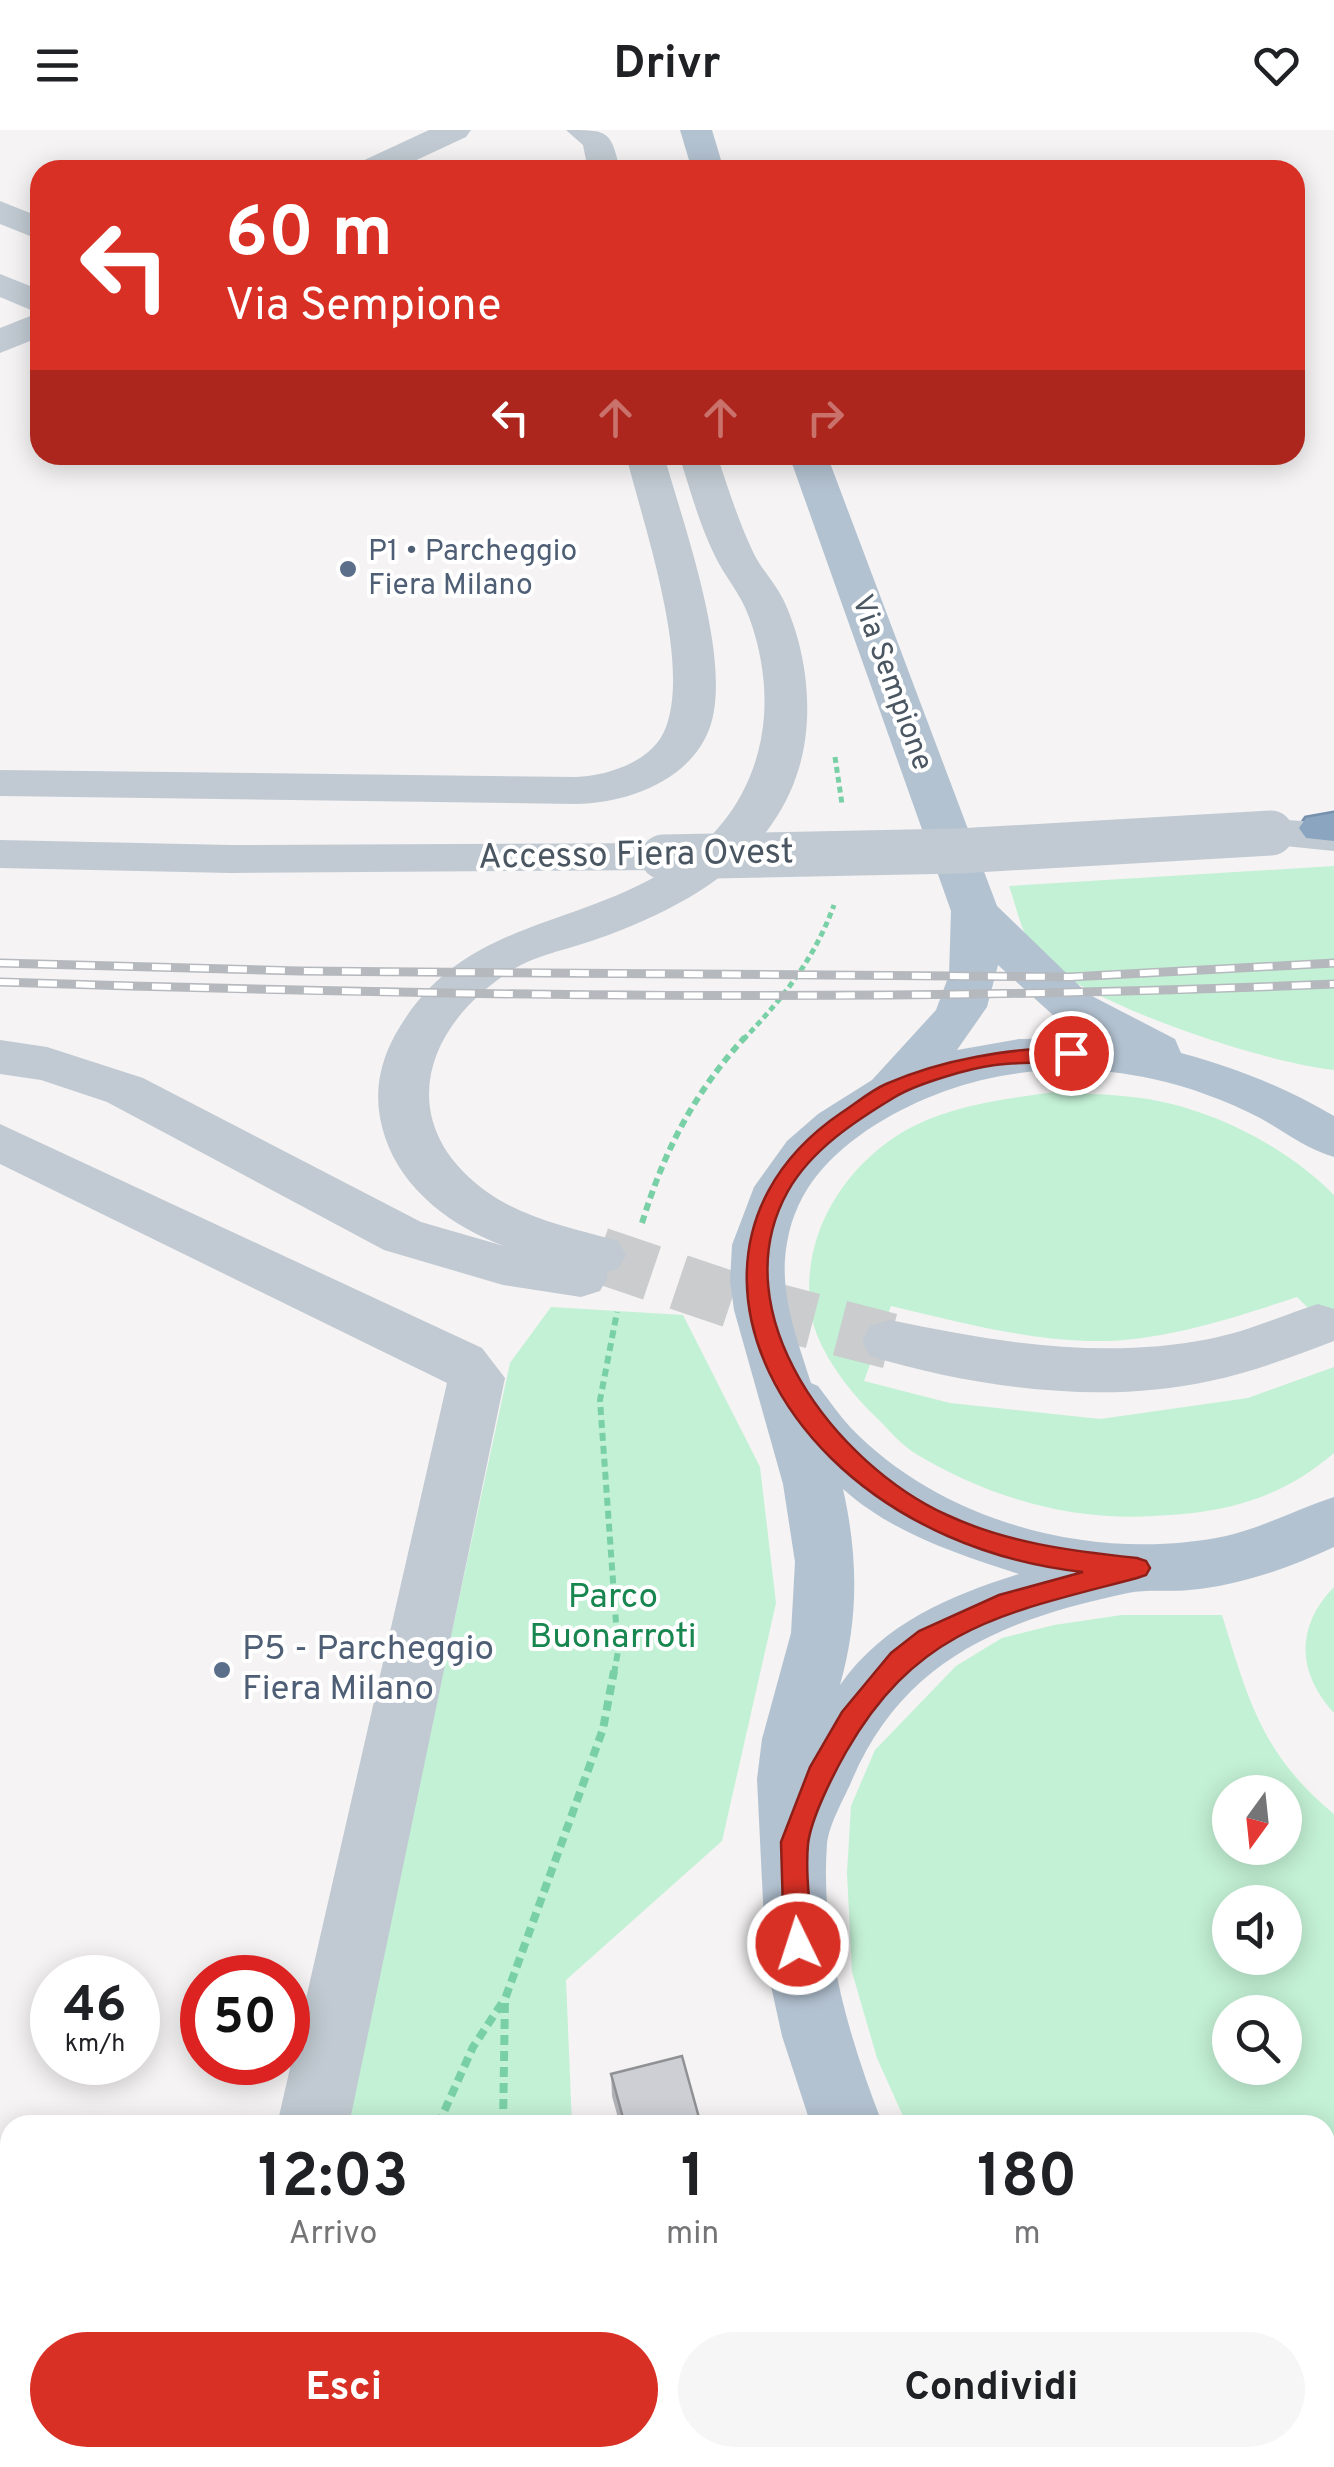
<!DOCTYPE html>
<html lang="it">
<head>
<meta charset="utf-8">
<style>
  body { margin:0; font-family:Overpass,sans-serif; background:#f6f6f6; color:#202124; height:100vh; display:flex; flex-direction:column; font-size:38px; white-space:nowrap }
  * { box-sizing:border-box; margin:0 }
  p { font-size:32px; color:#757577 }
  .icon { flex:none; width:55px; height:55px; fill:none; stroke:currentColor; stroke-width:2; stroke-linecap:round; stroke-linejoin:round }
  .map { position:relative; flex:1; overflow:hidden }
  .sheet { position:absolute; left:0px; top:1985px; width:1335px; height:352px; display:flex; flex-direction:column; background:#fff; border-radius:30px 30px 0 0; box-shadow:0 5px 25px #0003 }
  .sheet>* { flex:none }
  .banner { position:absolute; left:30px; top:30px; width:1275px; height:305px; border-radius:30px; box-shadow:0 5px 25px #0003; background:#d93025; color:#fff; overflow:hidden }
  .needle { width:65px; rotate:195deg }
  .tools { position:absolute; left:1212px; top:1645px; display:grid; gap:20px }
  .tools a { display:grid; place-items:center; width:90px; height:90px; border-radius:50%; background:#fff; box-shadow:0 5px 25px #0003; font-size:50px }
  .speed { position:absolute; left:30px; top:1825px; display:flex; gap:20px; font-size:50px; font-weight:700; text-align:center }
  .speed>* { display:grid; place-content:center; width:130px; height:130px; border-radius:50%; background:#fff; box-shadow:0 5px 25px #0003; line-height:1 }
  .speed small { font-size:25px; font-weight:400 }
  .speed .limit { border:15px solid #d22; background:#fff; color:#111 }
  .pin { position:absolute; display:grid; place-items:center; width:85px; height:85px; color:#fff; margin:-42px; border:5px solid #fff; border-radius:50%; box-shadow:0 2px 10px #0007 }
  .me { position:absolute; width:110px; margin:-55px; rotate:356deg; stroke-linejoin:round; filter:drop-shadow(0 0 8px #0008) }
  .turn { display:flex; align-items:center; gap:35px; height:210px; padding:0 30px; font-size:45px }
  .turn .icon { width:130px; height:130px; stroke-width:2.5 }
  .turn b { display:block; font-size:70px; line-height:85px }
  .lanes { display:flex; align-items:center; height:95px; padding:0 30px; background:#0003; justify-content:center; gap:50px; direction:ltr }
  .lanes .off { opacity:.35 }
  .eta { display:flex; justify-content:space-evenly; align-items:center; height:170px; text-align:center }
  .eta b { font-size:60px; font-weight:700; line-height:70px }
  .cta { display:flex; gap:20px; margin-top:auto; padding:20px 30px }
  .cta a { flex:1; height:115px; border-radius:60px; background:#d93025; color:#fff; font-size:40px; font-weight:700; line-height:115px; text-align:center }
  .cta a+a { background:#f6f6f6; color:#202124 }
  header { display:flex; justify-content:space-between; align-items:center; height:130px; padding:0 30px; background:#fff; font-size:45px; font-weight:700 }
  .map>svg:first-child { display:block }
  .green { fill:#c3f1d5; fill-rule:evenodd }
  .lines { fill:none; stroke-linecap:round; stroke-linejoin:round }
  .minor-tunnel { stroke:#caccce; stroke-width:56; stroke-dasharray:56 28; stroke-linecap:butt }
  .highway-casing { stroke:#7690ad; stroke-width:5 }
  .path-far2 { stroke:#7ad0a6; stroke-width:5; stroke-dasharray:6 4; stroke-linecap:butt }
  .path-far1 { stroke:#7ad0a6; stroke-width:6; stroke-dasharray:8 5; stroke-linecap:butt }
  .path { stroke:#7ad0a6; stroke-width:8; stroke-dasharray:10 6; stroke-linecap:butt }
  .minor { fill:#c1cad2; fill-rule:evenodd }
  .major { fill:#b3c2d1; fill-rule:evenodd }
  .highway { fill:#8ba5c1; fill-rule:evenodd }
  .rail-casing { stroke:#b5b8bd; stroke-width:9 }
  .rail { stroke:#fff; stroke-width:6; stroke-dasharray:19; stroke-linecap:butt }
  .minor-bridge { stroke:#c1cad2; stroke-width:45 }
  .wall { fill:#b0b2b7 }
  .building { fill:#cdcfd5; stroke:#909195; stroke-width:2.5 }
  .route { fill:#d93025; stroke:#8d1f18; stroke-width:2.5 }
  .service-dot { fill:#5c6f8a; stroke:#fff; stroke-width:4 }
  .labels { text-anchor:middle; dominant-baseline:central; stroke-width:8; stroke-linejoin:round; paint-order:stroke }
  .far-service-label { font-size:30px; fill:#4e5e75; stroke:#fff; text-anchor:start }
  .far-street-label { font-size:30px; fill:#4a5661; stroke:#fff }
  .street-label { font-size:35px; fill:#4a5661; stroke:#fff }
  .park-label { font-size:35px; fill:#17864f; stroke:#fff }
  .service-label { font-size:35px; fill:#4e5e75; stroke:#fff; text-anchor:start }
</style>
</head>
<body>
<header><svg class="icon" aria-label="menu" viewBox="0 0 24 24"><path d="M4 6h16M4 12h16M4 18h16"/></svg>Drivr<svg class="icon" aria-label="heart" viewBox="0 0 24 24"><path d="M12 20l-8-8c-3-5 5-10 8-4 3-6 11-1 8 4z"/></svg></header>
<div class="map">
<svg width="1334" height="2337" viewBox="0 0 1334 2337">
  <rect width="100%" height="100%" fill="#f5f3f3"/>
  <g class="green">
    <path d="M1334,736V940C1266,933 1078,873 1035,821C1022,806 1016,775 1009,756Z"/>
    <path d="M1054,962C1083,964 1112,964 1141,968C1211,978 1284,1015 1334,1065V1204L1297,1167C1230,1189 1158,1213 1087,1211C1021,1209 955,1191 891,1176L864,1251L950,1273L1100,1289L1248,1268L1334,1237V1323C1279,1370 1224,1383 1153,1386C1069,1391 988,1367 916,1324C901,1315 889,1300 877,1288C852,1265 819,1223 812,1188C798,1116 836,1046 895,1007C942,976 1000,970 1054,962Z"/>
    <path d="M551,1177L683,1185L760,1337L776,1473L722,1711L566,1850L572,1995H345L510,1233Z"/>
    <path d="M1334,1457V1583C1297,1543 1295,1497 1334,1457Z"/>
    <path d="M1122,1485H1222C1248,1570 1263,1626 1334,1684V2337H1116L1108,2328H1325V1995H907L877,1928L852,1842L847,1743L851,1676L875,1620L956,1536L1002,1508L1054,1495ZM1285,1662V1718H1230V1662ZM1285,1772V1828H1230V1772ZM1285,1882V1938H1230V1882Z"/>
    <path d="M274,2328H926L934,2337H272Z"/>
  </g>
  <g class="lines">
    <path class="minor-tunnel" d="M599,1125L732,1170L890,1211"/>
    <defs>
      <path id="highway" d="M1334,683V711L1306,708L1299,698L1306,688Z"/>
    </defs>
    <use href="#highway" class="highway-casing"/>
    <g class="path-far2">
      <path d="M835,627L842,674"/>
      <path d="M743,910C783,868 814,830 834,775"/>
    </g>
    <g class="path-far1">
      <path d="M642,1093C664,1021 694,963 745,907"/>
      <path d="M614,1544L618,1521L600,1270L617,1182"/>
    </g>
    <g class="path">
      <path d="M438,1995L473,1917L504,1870"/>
      <path d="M503,1995L505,1869L603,1599L614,1541"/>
      <path d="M579,2328L583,2337"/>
      <path d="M401,2337L403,2328"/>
    </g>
    <g class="minor">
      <path d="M429,0H471L466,7L395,40H353L358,33Z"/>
      <path d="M566,0C608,0 611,0 620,40H588L583,15Z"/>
      <path d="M0,71L40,87V110L0,94Z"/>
      <path d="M0,144L40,160V207L0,223V198L38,183L0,167Z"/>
      <path d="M626,325H664C683,394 733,530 710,597C691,651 627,673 576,674L0,666V640L576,647C608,646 654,631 666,597C691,530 643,394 626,325Z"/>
      <path d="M679,325H717C728,358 739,393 754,424C762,440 775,453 783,469C808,521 816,592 796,647C766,734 679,780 597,809C567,820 533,825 506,844C418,903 396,999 490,1064C528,1090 576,1099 618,1111L626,1125L618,1139L606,1142L608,1147L600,1161L581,1167L503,1155L384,1120L107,972L41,950L0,944V910L47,917L143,948L421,1092L504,1116C453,1097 403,1061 385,1007C373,972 377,938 395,905C459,791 566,801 667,740L231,743L0,738V710L231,715L663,713L679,717L686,728C763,670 782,577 749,487C741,464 725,447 715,426C699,394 690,359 679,325Z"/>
      <path d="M1271,689L1334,693V721L1255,713L1248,703L1255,693Z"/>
      <path d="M0,994L482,1218L505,1248L349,1995H277L447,1253L0,1034Z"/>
      <path d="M1318,1174L1334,1179V1211C1294,1226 1253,1242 1210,1251C1101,1275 976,1258 870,1226L862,1211L870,1196L890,1190C995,1212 1102,1230 1209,1209C1246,1202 1281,1186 1318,1174Z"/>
      <path d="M200,2328H278L276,2337H198Z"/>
    </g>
    <g class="major">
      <path d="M680,0H712L724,40H692Z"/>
      <path d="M789,325H827L997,776L1088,864L1175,909L1181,923C1236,938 1285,957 1334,986V1027C1306,1019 1285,1002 1260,988C1227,971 1190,957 1153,949C1056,928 959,943 875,995C831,1023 796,1059 787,1113C778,1162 797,1208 811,1253L818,1256C829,1270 839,1285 851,1298C944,1394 1097,1433 1226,1406C1264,1397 1297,1379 1334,1367V1417C1289,1438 1238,1456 1189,1460C1169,1462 1147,1459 1128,1463C1006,1489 904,1528 852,1650C844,1669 829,1694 827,1714C820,1810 848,1906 883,1995H811L782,1906L766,1833L757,1649L762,1609L791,1503L795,1432L783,1354L734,1180L730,1151L732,1115L754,1057L787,1011L818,984L872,950L936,880L949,845L951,781ZM998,835L1054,886L1094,908L1019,909L957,920L987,877ZM843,1359C892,1403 957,1424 1019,1444C949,1466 884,1493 840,1555C859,1488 858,1426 843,1359Z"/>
      <path d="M995,2328H1076L1080,2337H999Z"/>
    </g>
    <use href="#highway" class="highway"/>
    <defs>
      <g id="rail">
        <path d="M0,833L299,841L1070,847L1334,833"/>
        <path d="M0,852C444,866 890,873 1334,854"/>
      </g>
    </defs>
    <use href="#rail" class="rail-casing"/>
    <use href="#rail" class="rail"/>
    <path class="minor-bridge" d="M663,727L958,721L1271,703"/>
  </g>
  <path class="wall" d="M611,1944L701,1995H620L612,1966Z"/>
  <path class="building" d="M682,1926L701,1995H625L611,1944Z"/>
  <path class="route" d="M1071,916L1081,923L1078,928C1052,935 1022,931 995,935C970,938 916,954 895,967C855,991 811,1020 788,1061C719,1184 837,1335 947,1385C1007,1413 1071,1421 1137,1428L1146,1431L1150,1438L1146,1445L1137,1448C1006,1483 919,1495 846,1622C833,1645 811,1688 808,1714C805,1746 811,1782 813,1814L808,1823L798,1826L789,1823L784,1814L781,1712L810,1637L842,1582L891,1523L919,1501L999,1465L1083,1442C991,1432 898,1394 831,1328C725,1223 709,1073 841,983C855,974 870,961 886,954C945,928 1007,920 1071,916Z"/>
  <g class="service-dot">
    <circle cx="348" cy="439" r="10"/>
    <circle cx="222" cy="1540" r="10"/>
  </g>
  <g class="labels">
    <g class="far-service-label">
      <text x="368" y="422">P1 • Parcheggio<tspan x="368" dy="34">Fiera Milano</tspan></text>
    </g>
    <g class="far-street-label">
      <text transform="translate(891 553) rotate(70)">Via Sempione</text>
    </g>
    <g class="street-label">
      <text transform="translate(636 726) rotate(-1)">Accesso Fiera Ovest</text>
    </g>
    <g class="park-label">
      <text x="613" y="1468">Parco<tspan x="613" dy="40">Buonarroti</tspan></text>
    </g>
    <g class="service-label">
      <text x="242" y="1520">P5 - Parcheggio<tspan x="242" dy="40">Fiera Milano</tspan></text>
    </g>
  </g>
</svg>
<div class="tools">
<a><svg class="needle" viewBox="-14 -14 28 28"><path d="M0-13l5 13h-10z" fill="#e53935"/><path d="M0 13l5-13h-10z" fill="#757577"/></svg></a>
<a><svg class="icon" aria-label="sound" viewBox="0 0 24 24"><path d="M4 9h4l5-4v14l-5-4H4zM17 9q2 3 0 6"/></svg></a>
<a><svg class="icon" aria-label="search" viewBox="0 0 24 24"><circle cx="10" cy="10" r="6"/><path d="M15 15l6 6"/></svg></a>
</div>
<div class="speed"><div>46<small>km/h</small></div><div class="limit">50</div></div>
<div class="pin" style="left:1071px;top:923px;background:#d93025"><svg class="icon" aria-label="arrive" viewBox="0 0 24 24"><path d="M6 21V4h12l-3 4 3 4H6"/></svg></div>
<svg class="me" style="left:798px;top:1814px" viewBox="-20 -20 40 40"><circle r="17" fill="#d93025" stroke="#fff" stroke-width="3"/><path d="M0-11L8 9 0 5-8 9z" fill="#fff"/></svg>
<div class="banner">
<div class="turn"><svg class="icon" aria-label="left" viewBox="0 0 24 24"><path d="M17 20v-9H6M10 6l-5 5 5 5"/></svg><div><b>60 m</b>Via Sempione</div></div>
<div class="lanes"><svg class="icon" aria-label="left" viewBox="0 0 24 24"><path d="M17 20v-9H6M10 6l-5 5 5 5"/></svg><svg class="icon off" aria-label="ahead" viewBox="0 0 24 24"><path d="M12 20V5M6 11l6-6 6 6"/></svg><svg class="icon off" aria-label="ahead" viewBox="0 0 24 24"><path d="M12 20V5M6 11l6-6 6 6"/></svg><svg class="icon off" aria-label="right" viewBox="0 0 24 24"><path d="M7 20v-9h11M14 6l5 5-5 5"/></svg></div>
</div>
<section class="sheet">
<div class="eta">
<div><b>12:03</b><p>Arrivo</p></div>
<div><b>1</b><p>min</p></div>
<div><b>180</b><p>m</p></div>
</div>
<div class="cta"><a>Esci</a><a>Condividi</a></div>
</section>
</div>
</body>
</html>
